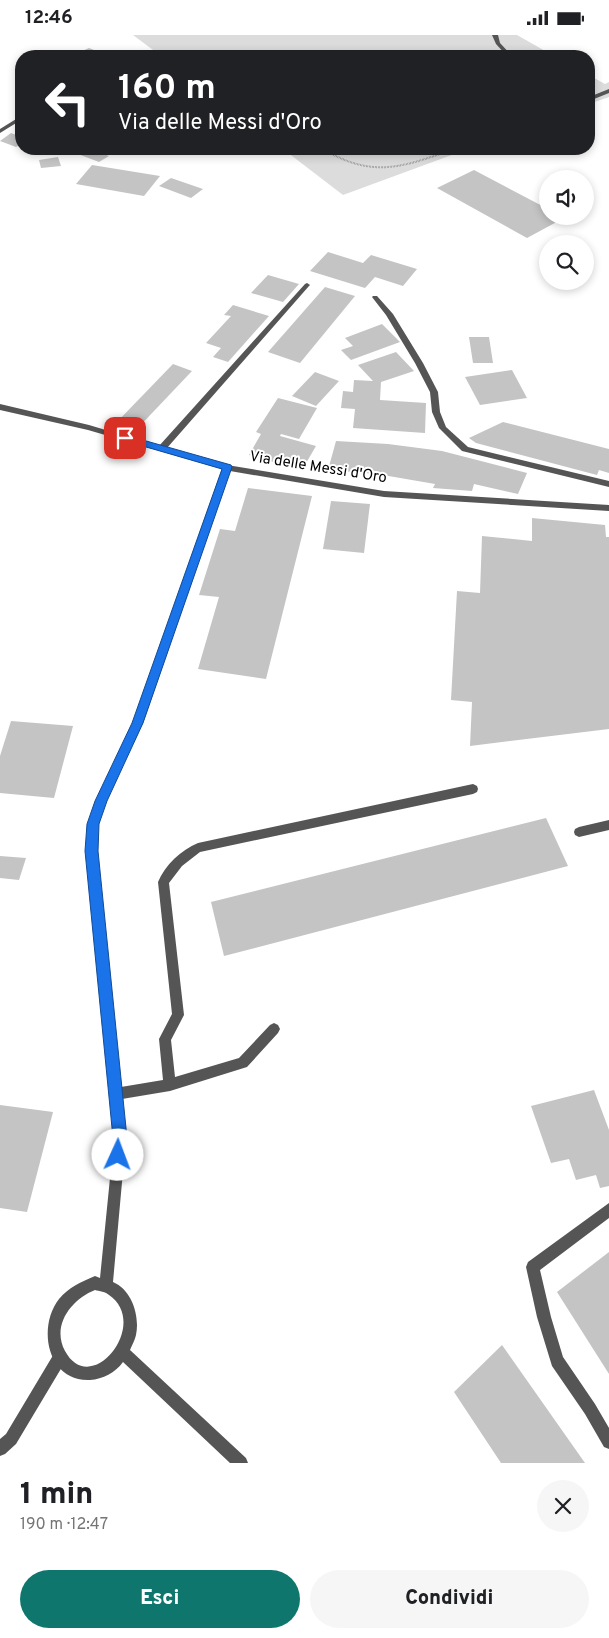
<!DOCTYPE html>
<html lang="it">
<head>
<meta charset="utf-8">
<style>
  body { margin:0; font-family:Overpass,sans-serif; background:#f6f6f6; color:#202124; height:100vh; display:flex; flex-direction:column; font-size:19px; white-space:nowrap }
  * { box-sizing:border-box; margin:0 }
  p { font-size:16px; color:#757577 }
  .icon { flex:none; width:28px; height:28px; fill:none; stroke:currentColor; stroke-width:2; stroke-linecap:round; stroke-linejoin:round }
  .map { position:relative; height:1428px; overflow:hidden }
  .drawer { display:flex; flex-direction:column; background:#fff; flex:1 }
  .drawer>* { flex:none }
  .top-card { position:absolute; left:15px; top:15px; width:580px; height:105px; border-radius:20px; box-shadow:0 2px 8px #0003; background:#202124; color:#fff; overflow:hidden }
  .fabs { position:absolute; left:539px; top:135px; display:grid; gap:10px }
  .fabs a { display:grid; place-items:center; width:55px; height:55px; border-radius:50%; background:#fff; box-shadow:0 2px 8px #0003; font-size:25px }
  .pin { position:absolute; display:grid; place-items:center; width:42px; height:42px; color:#fff; margin:-21px; border-radius:10px; box-shadow:0 2px 8px #0006 }
  .me { position:absolute; width:55px; margin:-28px; rotate:2deg; stroke-linejoin:round; filter:drop-shadow(0 0 4px #0008) }
  .turn { display:flex; align-items:center; gap:18px; height:105px; padding:0 20px; font-size:22px }
  .turn .icon { width:65px; height:65px; stroke-width:2.5 }
  .turn b { display:block; font-size:35px; line-height:42px }
  .round { display:grid; place-items:center; flex:none; width:52px; height:52px; border-radius:26px; background:#f6f6f6 }
  .head { display:flex; align-items:center; justify-content:space-between; height:85px; padding:0 20px }
  h1 { font-size:30px; font-weight:800; line-height:38px }
  .action { display:flex; gap:10px; margin-top:auto; padding:10px 20px }
  .action a { flex:1; height:58px; border-radius:30px; background:#0f766e; color:#fff; font-size:20px; font-weight:800; line-height:58px; text-align:center }
  .action a+a { background:#f6f6f6; color:#202124 }
  .status { display:flex; justify-content:space-between; align-items:center; height:35px; padding:0 25px; background:#fff; direction:ltr }
  .status svg { height:14px; fill:currentColor }
  .map>svg:first-child { display:block }
  .green { fill:#dcdcdc }
  .building { fill:#c4c4c4 }
  .lines { fill:none; stroke-linecap:round; stroke-linejoin:round }
  .path { stroke:#777; stroke-width:2; stroke-dasharray:0.5 1; stroke-linecap:butt }
  .service { fill:#555; fill-rule:evenodd }
  .minor { fill:#555; fill-rule:evenodd }
  .route { fill:#1a73e8; stroke:#114b97 }
  .labels { text-anchor:middle; dominant-baseline:central; stroke-width:4; stroke-linejoin:round; paint-order:stroke }
  .street-label { font-size:15px; fill:#000; stroke:#fff }
</style>
</head>
<body>
<div class="status"><b>12:46</b><svg viewBox="0 0 49 12"><path d="M0 12V9h3v3zM5 12V6h3v6zM10 12V3h3v9zM15 12V0h3v12zM26 1h20v11H26zM47 4h2v5h-2z"/></svg></div>
<div class="map">
<svg width="609" height="1428" viewBox="0 0 609 1428">
  <rect width="100%" height="100%" fill="#fff"/>
  <g class="green">
    <path d="M133,0H517L554,21H161Z"/>
    <path d="M589,40L605,49L609,47V62L589,69Z"/>
    <path d="M283,114H468L343,160Z"/>
  </g>
  <g class="building">
    <path d="M89,13L109,21H71Z"/>
    <path d="M11,98L21,102V109L16,112L0,106Z"/>
    <path d="M33,114H56L46,119Z"/>
    <path d="M73,114H91L109,121L99,127L70,116Z"/>
    <path d="M58,122L61,131L41,133L39,125Z"/>
    <path d="M92,130L160,141L144,161L76,149Z"/>
    <path d="M474,135L548,174V181L564,183L527,203L437,153Z"/>
    <path d="M171,143L203,154L191,163L159,151Z"/>
    <path d="M328,217L363,228L371,220L417,234L403,251L375,242L365,253L310,236Z"/>
    <path d="M268,240L299,249L283,267L251,258Z"/>
    <path d="M325,252L355,261L300,328L268,317Z"/>
    <path d="M233,270L269,281L228,327L213,322L221,313L206,308L231,281L224,280Z"/>
    <path d="M382,289L400,307L351,325L341,315L353,311L345,303Z"/>
    <path d="M469,302H489L493,328H473Z"/>
    <path d="M396,317L414,336L381,347L380,365L426,368L425,398L353,393L355,374L341,373L343,356L353,357L354,345L373,346L358,330Z"/>
    <path d="M173,329L192,336L135,396L115,389Z"/>
    <path d="M512,335L527,363L480,370L465,342Z"/>
    <path d="M315,337L339,346L316,371L292,361Z"/>
    <path d="M278,363L317,373L299,404L281,399L280,401L316,411L302,435L249,420L261,399L256,397Z"/>
    <path d="M503,387L609,414V438L599,435L597,440L476,408L469,403Z"/>
    <path d="M336,406L388,409L442,416L527,438L518,459L474,449L472,456L433,453L435,449L377,439L328,435Z"/>
    <path d="M248,453L312,461L266,644L198,634L219,562L199,560L220,494L235,496Z"/>
    <path d="M331,466L370,469L364,518L323,514Z"/>
    <path d="M532,483L605,490L606,502H609V694L470,711L472,667L451,665L457,556L480,558L482,501L532,506Z"/>
    <path d="M11,686L73,691L54,763L0,758V721Z"/>
    <path d="M546,783L568,831L224,921L211,867Z"/>
    <path d="M0,821L26,823L19,845L0,843Z"/>
    <path d="M594,1055L609,1095V1151L600,1153L596,1140L576,1145L569,1124L551,1128L531,1071Z"/>
    <path d="M0,1070L53,1077L27,1177L0,1173Z"/>
    <path d="M609,1217V1339L557,1257Z"/>
    <path d="M502,1310L585,1428H501L454,1357Z"/>
  </g>
  <g class="lines">
    <path class="path" d="M323,114C373,144 403,132 454,114"/>
    <g class="service">
      <path d="M492,0H498L500,8L512,21H507L496,9Z"/>
      <path d="M609,54V58L589,66V62Z"/>
      <path d="M609,1168V1183L540,1235L551,1282L563,1322L595,1369L609,1393V1414L604,1412L585,1379L552,1331L537,1282L526,1232L528,1227Z"/>
      <path d="M60,1315L65,1317L67,1322L65,1327L16,1409L5,1419L0,1421V1404L6,1399L55,1317Z"/>
    </g>
    <g class="minor">
      <path d="M21,81V85L0,98V94Z"/>
      <path d="M307,248L310,250L309,251L167,413L227,430L384,456L609,470V476L384,462L230,436L143,688L106,766L98,789L97,816L121,1052L163,1045L159,1004L172,979L158,847C165,830 181,815 198,808L473,749L477,751L478,754L477,757L473,759L200,817L182,831L169,848L184,980L171,1005L175,1042L239,1023L270,990L274,988L278,990L280,994L278,998L247,1032L170,1056L122,1064L126,1103L113,1247C132,1255 140,1281 136,1300C135,1305 132,1310 130,1315L246,1423L248,1428H230L123,1327C115,1338 103,1344 90,1345C47,1347 37,1292 59,1264C69,1252 81,1247 95,1241L100,1243L114,1103L87,816L88,789L96,766L133,688L222,434L88,395L0,375V369L89,390L159,411L305,249ZM95,1255C99,1256 106,1257 109,1260C151,1289 91,1364 65,1316C51,1290 72,1264 95,1255Z"/>
      <path d="M373,261H377L393,279L423,328L438,357L440,377L446,392L468,412L609,446V452L462,416L439,393L432,377L430,357L415,328L386,280L372,262Z"/>
      <path d="M609,785V795L579,802L575,800L574,797L575,794L579,792Z"/>
    </g>
  </g>
  <path class="route" d="M125,400L231,430L232,432L143,688L107,766L99,789L98,816L127,1103L124,1126L118,1128L113,1126L111,1120L113,1103L85,816L87,789L95,766L132,688L222,434L122,405V401Z"/>
  <g class="labels">
    <g class="street-label">
      <text transform="translate(318 433) rotate(9)">Via delle Messi d'Oro</text>
    </g>
  </g>
</svg>
<div class="fabs">
<a><svg class="icon" aria-label="sound" viewBox="0 0 24 24"><path d="M4 9h4l5-4v14l-5-4H4zM17 9q2 3 0 6"/></svg></a>
<a><svg class="icon" aria-label="search" viewBox="0 0 24 24"><circle cx="10" cy="10" r="6"/><path d="M15 15l6 6"/></svg></a>
</div>
<div class="pin" style="left:125px;top:403px;background:#d93025"><svg class="icon" aria-label="arrive" viewBox="0 0 24 24"><path d="M6 21V4h12l-3 4 3 4H6"/></svg></div>
<svg class="me" style="left:118px;top:1120px" viewBox="-20 -20 40 40"><circle r="19" fill="#fff"/><path d="M0-13L10 11 0 6-10 11z" fill="#1a73e8"/></svg>
<div class="top-card">
<div class="turn"><svg class="icon" aria-label="left" viewBox="0 0 24 24"><path d="M17 20v-9H6M10 6l-5 5 5 5"/></svg><div><b>160 m</b>Via delle Messi d'Oro</div></div>
</div>
</div>
<section class="drawer">
<div class="head"><div><h1>1 min</h1><p>190 m · 12:47</p></div><a class="round"><svg class="icon" aria-label="close" viewBox="0 0 24 24"><path d="M6 6l12 12M18 6L6 18"/></svg></a></div>
<div class="action"><a>Esci</a><a>Condividi</a></div>
</section>
</body>
</html>
